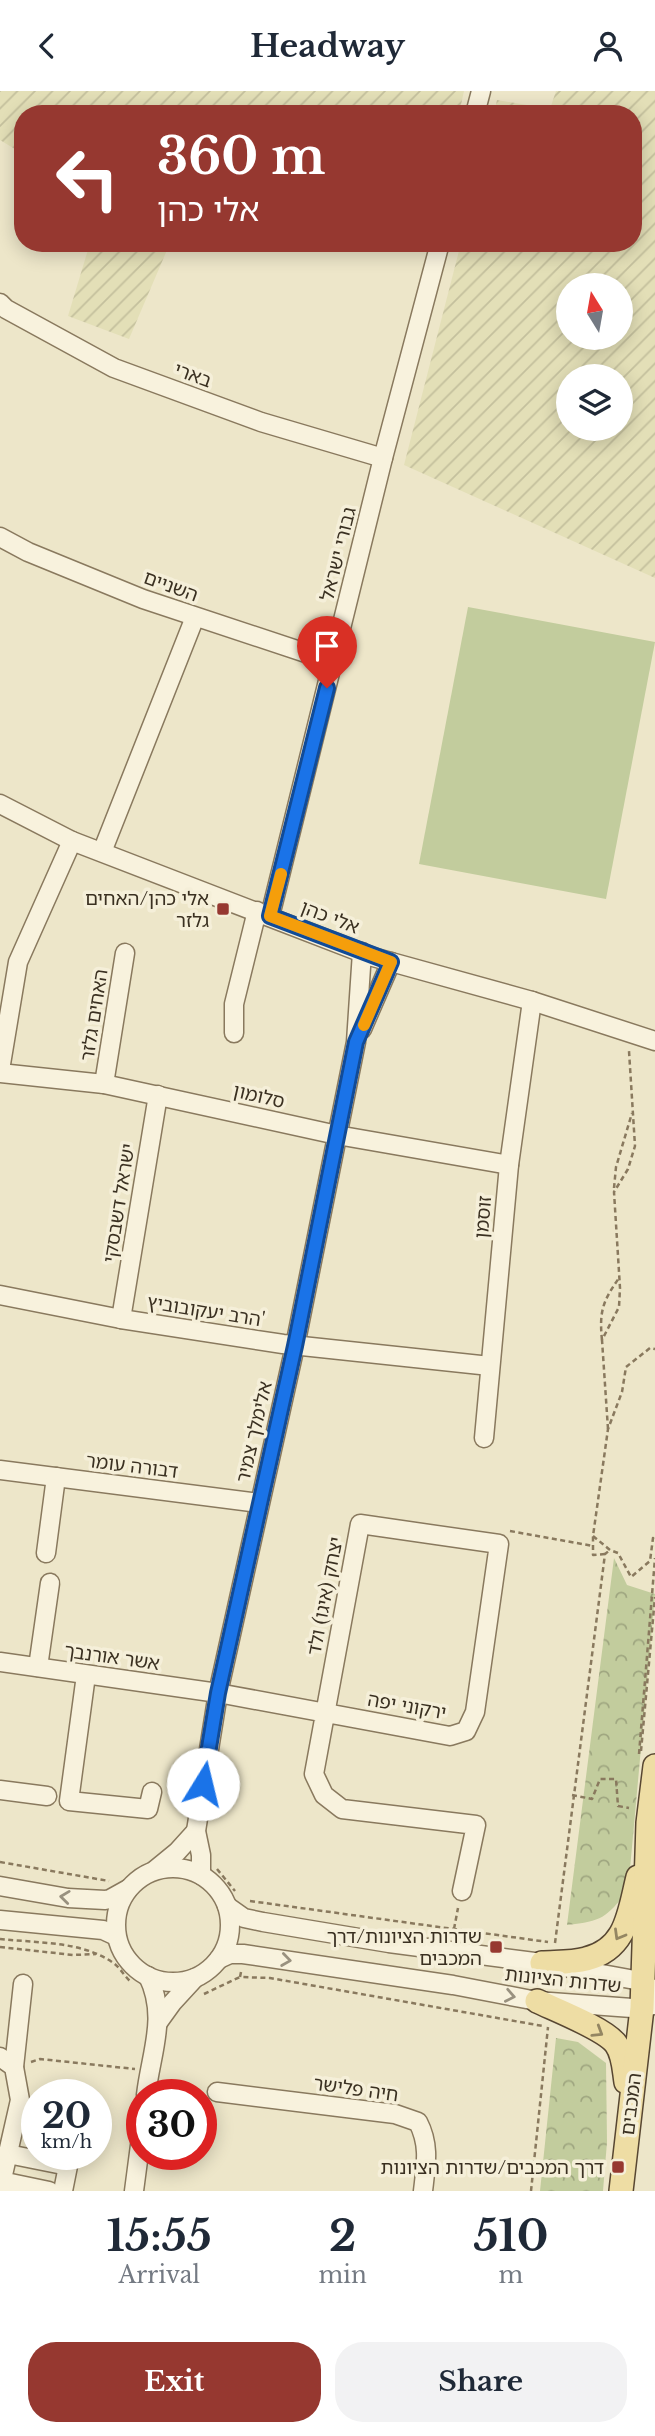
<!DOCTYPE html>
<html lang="en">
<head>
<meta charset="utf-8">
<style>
  body { margin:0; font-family:"Libre Baskerville","Noto Sans Hebrew",serif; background:#f2f2f3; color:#1f2937; height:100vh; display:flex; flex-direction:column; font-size:26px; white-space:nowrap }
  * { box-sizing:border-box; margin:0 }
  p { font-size:23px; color:#747a83 }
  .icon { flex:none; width:38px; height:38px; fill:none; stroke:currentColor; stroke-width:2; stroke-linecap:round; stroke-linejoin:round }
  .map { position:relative; height:2100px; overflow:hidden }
  .details { display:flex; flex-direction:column; background:#fff; flex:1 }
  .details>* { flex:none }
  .top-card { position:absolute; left:14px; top:14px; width:628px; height:147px; border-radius:28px; box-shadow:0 4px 18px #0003; background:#963830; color:#fff; overflow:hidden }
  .needle { width:46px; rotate:349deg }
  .fabs { position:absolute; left:556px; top:182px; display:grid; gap:14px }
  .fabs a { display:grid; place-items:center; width:77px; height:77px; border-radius:50%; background:#fff; box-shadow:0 4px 18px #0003; font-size:35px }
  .speed { position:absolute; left:21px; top:1988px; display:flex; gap:14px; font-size:35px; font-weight:700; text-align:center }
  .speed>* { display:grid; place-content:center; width:91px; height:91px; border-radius:50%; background:#fff; box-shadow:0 4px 18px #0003; line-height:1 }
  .speed small { font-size:18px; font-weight:400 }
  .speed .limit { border:10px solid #d22; background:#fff; color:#111 }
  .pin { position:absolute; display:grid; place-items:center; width:60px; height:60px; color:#fff; margin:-72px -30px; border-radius:50% 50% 50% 0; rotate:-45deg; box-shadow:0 0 7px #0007 }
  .pin .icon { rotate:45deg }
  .me { position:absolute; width:77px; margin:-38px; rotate:9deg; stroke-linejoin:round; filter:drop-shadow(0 0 5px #0008) }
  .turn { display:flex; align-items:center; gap:24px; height:147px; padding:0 28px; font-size:32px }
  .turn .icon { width:91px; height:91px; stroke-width:2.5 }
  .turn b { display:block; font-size:49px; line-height:60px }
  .eta { display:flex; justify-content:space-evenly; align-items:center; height:119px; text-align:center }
  .eta b { font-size:42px; font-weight:700; line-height:49px }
  .action { display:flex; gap:14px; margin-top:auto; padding:14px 28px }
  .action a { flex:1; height:80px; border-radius:28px; background:#963830; color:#fff; font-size:28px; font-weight:700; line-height:80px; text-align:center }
  .action a+a { background:#f2f2f3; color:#1f2937 }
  header { display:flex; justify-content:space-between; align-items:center; height:91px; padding:0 28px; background:#fff; font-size:32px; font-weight:700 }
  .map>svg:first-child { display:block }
  .farmland { fill:url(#farmland-furrows); fill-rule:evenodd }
  .park { fill:url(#park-crowns) }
  .pitch { fill:#c2cc9d }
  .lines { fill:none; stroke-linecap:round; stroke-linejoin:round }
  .minor-casing { stroke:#89795e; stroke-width:21 }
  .major-casing { stroke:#584732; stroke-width:26 }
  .path { stroke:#89795e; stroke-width:2.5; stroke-dasharray:5 3.5; stroke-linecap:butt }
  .minor { stroke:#f8f2dd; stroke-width:18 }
  .major { stroke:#eedda4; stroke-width:23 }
  .oneway { stroke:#99917f }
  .oneway2 { stroke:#948662 }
  .route-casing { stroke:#114b97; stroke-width:18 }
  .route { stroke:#1a73e8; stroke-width:12 }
  .slow { stroke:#f59e0b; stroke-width:12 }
  .poi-dot { fill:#963830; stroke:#f5efd9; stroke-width:2.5 }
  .labels { text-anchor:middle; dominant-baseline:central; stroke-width:7; stroke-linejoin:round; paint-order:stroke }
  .street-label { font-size:19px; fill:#3a3021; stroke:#f5efd9 }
  .poi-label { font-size:19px; fill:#3a3021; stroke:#f5efd9; text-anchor:end }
</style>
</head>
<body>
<header><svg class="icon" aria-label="back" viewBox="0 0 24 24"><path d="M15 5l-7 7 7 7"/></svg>Headway<svg class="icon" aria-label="person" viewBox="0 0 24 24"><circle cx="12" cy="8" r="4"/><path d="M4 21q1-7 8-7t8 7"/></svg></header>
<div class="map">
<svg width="655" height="2100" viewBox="0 0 655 2100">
  <defs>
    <pattern id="farmland-furrows" width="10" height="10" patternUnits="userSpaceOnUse" patternTransform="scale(1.75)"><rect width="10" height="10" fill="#e3dfb7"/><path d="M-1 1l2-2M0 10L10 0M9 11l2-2" fill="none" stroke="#c4c09d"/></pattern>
    <pattern id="park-crowns" width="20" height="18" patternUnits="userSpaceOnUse" patternTransform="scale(1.75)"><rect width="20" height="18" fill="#c2cc9d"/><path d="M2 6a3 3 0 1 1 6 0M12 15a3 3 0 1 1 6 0" fill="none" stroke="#9fa680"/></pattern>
  </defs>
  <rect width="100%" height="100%" fill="#ede6c9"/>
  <g class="farmland">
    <path d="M0,0H464L459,23H23V63L0,49Z"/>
    <path d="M556,0H655V487L404,374L461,152H634V23H494L497,9L550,18ZM569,194H621V247H569ZM621,285V338H569V285Z"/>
    <path d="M90,152H170L129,248L68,225Z"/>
  </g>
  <g class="park">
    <path d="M614,1467L627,1494L655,1503L628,1800C605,1827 603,1830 567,1834Z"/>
    <path d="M556,1947L578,1951L606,1972L607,2051L603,2100H540Z"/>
  </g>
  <path class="pitch" d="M468,516L655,551L606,808L419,773Z"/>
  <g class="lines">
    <defs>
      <g id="minor">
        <path d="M475,23L481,0"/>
        <path d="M0,212L6,218L114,277L261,331L383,367"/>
        <path d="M0,446L28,461L143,508L333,571"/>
        <path d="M0,713L72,750L373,866L532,910L655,950"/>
        <path d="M102,761L195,526"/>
        <path d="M270,825L383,367L440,152"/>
        <path d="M362,938L391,871"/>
        <path d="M234,942V913L257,820"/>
        <path d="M0,979L18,871L72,750"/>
        <path d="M0,982L104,993L337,1044L509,1074"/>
        <path d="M104,993L125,862"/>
        <path d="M0,1204L121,1228L283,1253L490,1275"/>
        <path d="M121,1228L158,1004"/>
        <path d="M484,1347L509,1074L532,910"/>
        <path d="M0,1379L259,1412"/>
        <path d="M46,1462L56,1386"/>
        <path d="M0,1571L218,1602L450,1645L466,1640L475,1621L499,1453L360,1433L314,1683L324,1704L342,1718L476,1734L462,1800"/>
        <path d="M38,1576L50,1492"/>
        <path d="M86,1584L69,1710L148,1718L152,1701"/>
        <path d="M0,1699L47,1705"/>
        <circle cx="173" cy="1834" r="57"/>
        <path d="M155,1779L177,1761L196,1740"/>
        <path d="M201,1784V1764L196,1740L218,1602L295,1255L356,951L362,861"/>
        <path d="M0,1795L68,1807L105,1809L110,1808L128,1798"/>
        <path d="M227,1815L244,1827L263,1831L389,1852L542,1872L635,1889L655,1899"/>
        <path d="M0,1829L103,1839L116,1845"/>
        <path d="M219,1868L230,1863H243L453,1894L537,1910L632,1917L655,1914"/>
        <path d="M159,1930L172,1912L195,1887"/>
        <path d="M0,1966L14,1976L20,2009L0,2097"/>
        <path d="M14,1976L23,1893"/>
        <path d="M217,2001L395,2023L418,2031C430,2054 426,2074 423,2100"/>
        <path d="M146,2004C151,1961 168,1926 148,1885"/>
        <path d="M8,2063L68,2075L63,2100"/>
        <path d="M1,2090L49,2100"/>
        <path d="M134,2100L142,2039"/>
      </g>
      <g id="major">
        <path d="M542,1872C556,1871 572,1872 586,1868C627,1858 629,1822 638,1786"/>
        <path d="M537,1910C556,1919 605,1938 616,1953C624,1964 624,1979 626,1991"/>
        <path d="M621,2100L642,1917L648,1732L655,1675"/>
      </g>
    </defs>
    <use href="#minor" class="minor-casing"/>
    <use href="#major" class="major-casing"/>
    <g class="path">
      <path d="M614,1097L616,1076L632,1022"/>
      <path d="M602,1249C599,1220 603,1210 619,1187"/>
      <path d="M608,1338L602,1249L619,1216L620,1197L614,1101L628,1078L635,1055L629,960"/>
      <path d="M510,1440L593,1455"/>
      <path d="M593,1445L610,1459L618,1462L631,1486L650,1470L653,1447L655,1450"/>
      <path d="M605,1463L593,1464V1445L608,1338L622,1301L626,1276L650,1257L655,1258"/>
      <path d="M641,1660L655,1506"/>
      <path d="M639,1663L655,1467"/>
      <path d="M572,1704L592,1708L600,1688H616L618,1715L629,1717"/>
      <path d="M0,1771L109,1790"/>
      <path d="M217,1778L235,1800"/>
      <path d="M250,1810L548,1851"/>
      <path d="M454,1838L458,1817"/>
      <path d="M0,1848C36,1852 81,1850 112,1871C120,1876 124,1885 131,1891"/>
      <path d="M555,1852L605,1463L610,1459"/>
      <path d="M0,1856L73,1864L96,1863"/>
      <path d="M241,1881L240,1886L270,1887L543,1935"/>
      <path d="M204,1903L240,1886"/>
      <path d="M31,1971L40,1968L135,1978"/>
      <path d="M164,1994L199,1999"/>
      <path d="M531,2100L548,1936"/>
    </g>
    <use href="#minor" class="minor"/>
    <use href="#major" class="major"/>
  </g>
  <defs><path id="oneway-chevron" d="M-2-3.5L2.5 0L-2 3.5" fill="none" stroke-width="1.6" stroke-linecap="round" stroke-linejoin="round" transform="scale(1.75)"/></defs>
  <g class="oneway">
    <use href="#oneway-chevron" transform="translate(65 1806) rotate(-173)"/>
    <use href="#oneway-chevron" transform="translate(286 1869) rotate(8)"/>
    <use href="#oneway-chevron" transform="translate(510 1905) rotate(11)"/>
  </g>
  <g class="oneway2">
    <use href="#oneway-chevron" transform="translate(619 1844) rotate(120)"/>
    <use href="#oneway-chevron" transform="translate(598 1941) rotate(32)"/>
  </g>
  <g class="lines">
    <defs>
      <path id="route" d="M203,1693L218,1602L295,1255L356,951L391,871L270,825L327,597"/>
    </defs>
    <use href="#route" class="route-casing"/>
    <use href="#route" class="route"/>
    <path class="slow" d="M281,783L270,825L391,871L364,934"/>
  </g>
  <g class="poi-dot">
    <rect x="216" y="811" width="14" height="14" rx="3.5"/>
    <rect x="489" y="1849" width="14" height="14" rx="3.5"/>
    <rect x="611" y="2069" width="14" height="14" rx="3.5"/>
  </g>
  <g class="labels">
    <g class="street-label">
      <text transform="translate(193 284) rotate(20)">בארי</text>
      <text transform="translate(338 463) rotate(-76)">גבורי ישראל</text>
      <text transform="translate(171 495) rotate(20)">השניים</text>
      <text transform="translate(330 826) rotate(21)">אלי כהן</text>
      <text transform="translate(94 924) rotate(-81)">האחים גלזר</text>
      <text transform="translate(259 1005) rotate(13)">סלומון</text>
      <text transform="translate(119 1112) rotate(-81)">ישראל דשבסקי</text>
      <text transform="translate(483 1126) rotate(-85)">זוסמן</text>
      <text transform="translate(206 1220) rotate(9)">הרב יעקובוביץ'</text>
      <text transform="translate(254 1341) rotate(-77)">אלימלך צמיר</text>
      <text transform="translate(132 1375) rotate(7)">דבורה עומר</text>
      <text transform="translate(325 1505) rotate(-79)">יצחק (איגו) ולד</text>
      <text transform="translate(112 1566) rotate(8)">אשר אורנבך</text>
      <text transform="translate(407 1615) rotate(10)">ירקוני יפה</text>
      <text transform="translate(563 1889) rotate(6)">שדרות הציונות</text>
      <text transform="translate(356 1998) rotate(8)">חיה פלישר</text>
      <text transform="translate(631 2013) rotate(-83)">המכבים</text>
    </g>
    <g class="poi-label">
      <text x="209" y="807">אלי כהן/האחים<tspan x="209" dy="22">גלזר</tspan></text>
      <text x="482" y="1845">שדרות הציונות/דרך<tspan x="482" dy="22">המכבים</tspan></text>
      <text x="604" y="2076">דרך המכבים/שדרות הציונות</text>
    </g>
  </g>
</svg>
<div class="fabs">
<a><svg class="needle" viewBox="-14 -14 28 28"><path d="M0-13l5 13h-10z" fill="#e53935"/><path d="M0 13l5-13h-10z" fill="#747a83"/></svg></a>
<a><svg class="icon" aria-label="layers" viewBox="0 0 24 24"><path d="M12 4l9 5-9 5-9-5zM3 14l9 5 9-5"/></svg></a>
</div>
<div class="speed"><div>20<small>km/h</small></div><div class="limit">30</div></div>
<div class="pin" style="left:327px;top:597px;background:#d93025"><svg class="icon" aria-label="arrive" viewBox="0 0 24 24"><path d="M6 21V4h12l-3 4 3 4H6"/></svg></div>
<svg class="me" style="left:203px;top:1693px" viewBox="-20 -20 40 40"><circle r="19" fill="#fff"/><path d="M0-13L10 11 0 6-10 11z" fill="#1a73e8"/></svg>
<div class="top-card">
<div class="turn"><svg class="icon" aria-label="left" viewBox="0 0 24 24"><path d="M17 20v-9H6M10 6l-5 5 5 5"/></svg><div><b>360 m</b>אלי כהן</div></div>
</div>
</div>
<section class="details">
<div class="eta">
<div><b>15:55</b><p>Arrival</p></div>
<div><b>2</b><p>min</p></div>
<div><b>510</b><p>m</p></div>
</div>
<div class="action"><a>Exit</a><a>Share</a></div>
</section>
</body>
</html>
